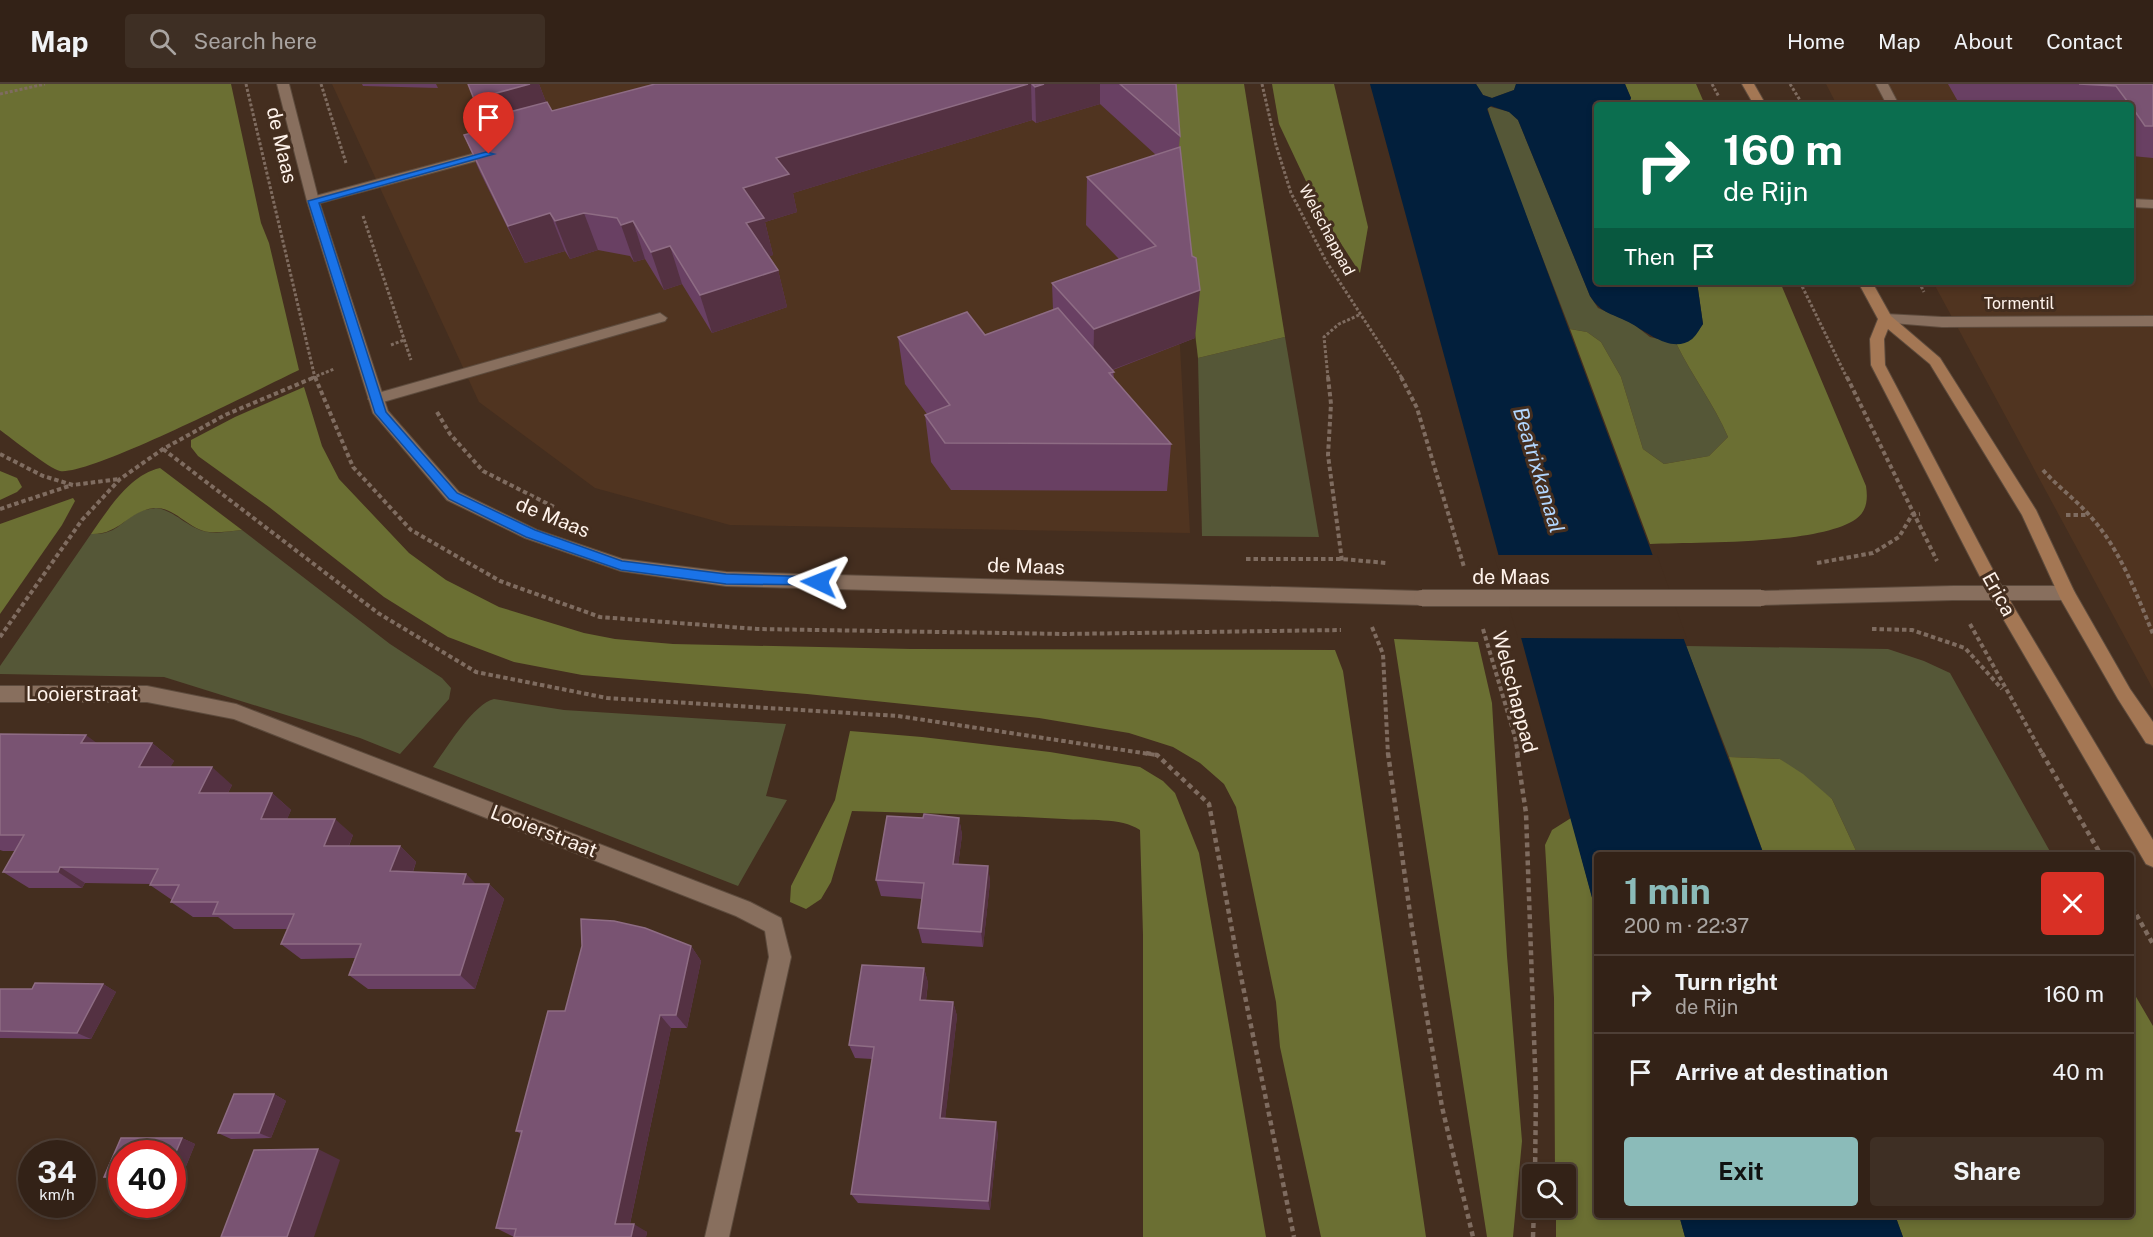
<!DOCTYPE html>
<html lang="en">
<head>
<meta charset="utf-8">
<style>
  body { margin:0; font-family:"Public Sans",sans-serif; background:#3e2f24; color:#f1f3f6; height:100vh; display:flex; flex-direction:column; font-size:22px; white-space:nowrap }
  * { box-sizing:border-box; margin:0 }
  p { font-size:20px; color:#a9a4a1 }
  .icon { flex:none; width:33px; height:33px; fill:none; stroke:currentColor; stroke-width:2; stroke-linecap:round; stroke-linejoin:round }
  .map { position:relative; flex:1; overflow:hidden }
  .sheet { position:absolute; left:1594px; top:768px; width:540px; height:366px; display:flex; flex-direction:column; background:#332217; border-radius:6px; box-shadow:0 3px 9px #0003,0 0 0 2px #4e3f36 }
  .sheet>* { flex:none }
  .banner { position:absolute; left:1594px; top:18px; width:540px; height:183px; border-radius:6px; box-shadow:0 3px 9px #0003,0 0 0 2px #4e3f36; background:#0b6e4f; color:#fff; overflow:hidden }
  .fabs { position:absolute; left:1522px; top:1080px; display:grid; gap:12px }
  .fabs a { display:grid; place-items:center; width:54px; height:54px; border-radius:6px; background:#332217; box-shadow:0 3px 9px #0003,0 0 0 2px #4e3f36; font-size:30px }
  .speed { position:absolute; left:18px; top:1056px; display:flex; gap:12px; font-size:30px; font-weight:700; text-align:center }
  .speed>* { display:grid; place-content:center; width:78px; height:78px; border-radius:50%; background:#332217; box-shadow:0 3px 9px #0003,0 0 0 2px #4e3f36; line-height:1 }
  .speed small { font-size:15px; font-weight:400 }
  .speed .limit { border:9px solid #d22; background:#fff; color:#111 }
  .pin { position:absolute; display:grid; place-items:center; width:51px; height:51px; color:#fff; margin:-62px -26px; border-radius:50% 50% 50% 0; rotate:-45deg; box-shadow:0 0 6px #0007 }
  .pin .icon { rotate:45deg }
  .me { position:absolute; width:66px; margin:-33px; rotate:272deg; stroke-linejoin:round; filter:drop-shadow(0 0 4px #0008) }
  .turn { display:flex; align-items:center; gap:21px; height:126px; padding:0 30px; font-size:27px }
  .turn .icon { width:78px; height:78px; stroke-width:2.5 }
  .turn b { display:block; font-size:42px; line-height:51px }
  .then { display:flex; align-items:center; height:57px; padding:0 30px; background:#0003; gap:12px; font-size:22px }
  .round { display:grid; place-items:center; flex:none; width:63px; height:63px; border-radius:6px; background:#3e2f24 }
  .overview { display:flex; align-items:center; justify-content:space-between; height:102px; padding:0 30px }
  h1 { font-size:36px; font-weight:700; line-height:45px; color:#8bbbb9 }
  .cta { display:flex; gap:12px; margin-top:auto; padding:12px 30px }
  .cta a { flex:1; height:69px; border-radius:6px; background:#8bbbb9; color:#111; font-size:24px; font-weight:700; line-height:69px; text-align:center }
  .cta a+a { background:#3e2f24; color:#f1f3f6 }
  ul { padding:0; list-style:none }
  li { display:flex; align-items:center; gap:18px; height:78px; padding:0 30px; border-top:2px solid #4e3f36 }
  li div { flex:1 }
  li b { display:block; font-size:22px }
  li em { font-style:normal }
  header { display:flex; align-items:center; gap:36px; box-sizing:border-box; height:84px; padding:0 30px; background:#332217; border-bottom:2px solid #4e3f36 }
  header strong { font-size:28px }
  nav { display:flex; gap:33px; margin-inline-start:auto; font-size:21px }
  .search { width:420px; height:54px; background:#3e2f24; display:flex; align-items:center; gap:15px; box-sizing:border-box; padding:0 21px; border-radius:6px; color:#a9a4a1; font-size:22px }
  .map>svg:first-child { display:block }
  .built { fill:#503420 }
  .green { fill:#555737 }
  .forest { fill:#6b6f33 }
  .water { fill:#021f3c }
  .pier { fill:#442e1f }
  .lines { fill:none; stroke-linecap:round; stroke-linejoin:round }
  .service-casing { stroke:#5d4b3d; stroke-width:2 }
  .minor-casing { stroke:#5d4b3d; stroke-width:2 }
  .tertiary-casing { stroke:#5d4b3d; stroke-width:2 }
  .secondary-casing { stroke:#5d4b3d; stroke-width:2 }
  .path-far2 { stroke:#7f6c60; stroke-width:3; stroke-dasharray:3 2; stroke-linecap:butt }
  .path-far1 { stroke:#7f6c60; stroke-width:4; stroke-dasharray:4.5 3; stroke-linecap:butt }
  .path { stroke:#7f6c60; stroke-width:4.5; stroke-dasharray:5 4; stroke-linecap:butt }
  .service { fill:#886f5e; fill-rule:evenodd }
  .minor { fill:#886f5e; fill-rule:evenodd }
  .tertiary { fill:#886f5e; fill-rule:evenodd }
  .secondary { fill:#a47754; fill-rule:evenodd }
  .tertiary-bridge-casing { stroke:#5d4b3d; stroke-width:18; stroke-linecap:butt }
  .tertiary-bridge { stroke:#886f5e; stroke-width:16 }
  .wall { fill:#694063 }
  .shaded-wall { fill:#543142 }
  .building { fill:#795372; stroke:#8e6c84; stroke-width:1.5 }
  .route { fill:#1a73e8; stroke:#114b97; stroke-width:1.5 }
  .labels { text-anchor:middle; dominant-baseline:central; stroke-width:6; stroke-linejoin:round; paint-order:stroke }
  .far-street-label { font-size:16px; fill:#fef2ea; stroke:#442e1f }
  .street-label { font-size:20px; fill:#fef2ea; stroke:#442e1f }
  .water-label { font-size:21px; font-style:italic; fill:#b2d6fe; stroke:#442e1f }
</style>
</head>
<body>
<header>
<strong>Map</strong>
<div class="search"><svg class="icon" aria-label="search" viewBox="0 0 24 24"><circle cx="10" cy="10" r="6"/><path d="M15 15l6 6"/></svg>Search here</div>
<nav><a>Home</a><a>Map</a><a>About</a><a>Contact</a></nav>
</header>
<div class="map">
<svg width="2153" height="1153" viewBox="0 0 2153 1153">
  <rect width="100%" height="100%" fill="#442e1f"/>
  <g class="built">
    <path d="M332,0H1166L1190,449L730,441L595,404L479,318Z"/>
    <path d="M1826,0H2153V605L1933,198H2132V21H1837Z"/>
  </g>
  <g class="green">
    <path d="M1476,0H1516L1514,6L1492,14L1483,11Z"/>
    <path d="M1487,22L1510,28L1518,36L1590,212L1598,224L1632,239L1650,253L1676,259C1692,292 1714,320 1728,353L1709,372L1664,380L1643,365L1621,293L1601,258L1587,248L1570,245L1495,51Z"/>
    <path d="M1285,253L1319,453L1202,452L1198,274Z"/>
    <path d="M156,424C175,426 188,445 208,448C218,450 231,447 242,446L390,560L442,594L451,604L449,615L400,670L360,654L164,593L0,590V582L91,450C116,451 119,439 137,429C142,426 150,425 156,424Z"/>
    <path d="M1686,562L1888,565L1924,577L1950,589L2052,771H1858L1832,715L1780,675L1729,673Z"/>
    <path d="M494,615L564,626L786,640L766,712L787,716L738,802L433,683C446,665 473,620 494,615Z"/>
  </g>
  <g class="forest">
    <path d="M0,0H231L261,139L269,159L299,286C261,304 90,392 60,387C50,385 11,354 0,346Z"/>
    <path d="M1171,0H1244L1285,253L1198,274L1178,107Z"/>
    <path d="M1272,0H1334L1368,143L1360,189L1320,127L1279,40Z"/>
    <path d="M1625,0H1696L1705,21H1628L1631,14Z"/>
    <path d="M1697,198H1780L1866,402C1868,415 1867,427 1856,435C1819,461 1697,458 1650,460L1570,245L1587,248L1601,258L1621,293L1643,365L1664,380L1709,372L1728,353C1714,320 1692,292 1676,259L1692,255L1703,240Z"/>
    <path d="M304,303L322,362L339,395L409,469L446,496L499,523L584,549L615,555L673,560L911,565L1335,566L1343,587L1426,1153H1321L1280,963L1276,918L1236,723L1224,700L1200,679L1173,663L1129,649L1039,634L807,610L582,591L514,578L448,553L384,513L269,423L198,372L191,363V356L235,333Z"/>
    <path d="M160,384L242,446C231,447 219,449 209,448C189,446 174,422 154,424C128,427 120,451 91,450C108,426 129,391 160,384Z"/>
    <path d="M0,387L17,394L22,403L17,408L0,416Z"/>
    <path d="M73,414L75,417L62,441L0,530V440Z"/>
    <path d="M1394,555L1478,558L1492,619L1507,872L1522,1057L1513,1153H1487Z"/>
    <path d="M850,647L922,653L1050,668L1140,683L1163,697L1175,709L1199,769L1266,1153H1143V851L1140,746C1121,733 1087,737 1064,735C993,731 923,729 852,727L831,798L821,815L806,825L790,818L791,802L835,716Z"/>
    <path d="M1729,673L1780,675L1803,690L1832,715L1858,771H1764Z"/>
    <path d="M1571,734L1597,832L1598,1131H1679L1685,1153H1556V1124H1566V1090H1555L1554,914L1545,761L1552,746Z"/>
    <path d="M2132,906L2153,942V1153H1903L1895,1131H2132Z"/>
  </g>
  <g class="water">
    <path d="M1370,0H1476L1483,11L1492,14L1514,6L1516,0H1625L1631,14L1628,21H1598V198H1697L1703,240C1700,244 1697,251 1692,255C1673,270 1648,249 1632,240C1613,229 1602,231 1590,212L1518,36L1509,28L1491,22L1487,25L1764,771H1598L1597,832Z"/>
    <path d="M1679,1131H1895L1903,1153H1685Z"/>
  </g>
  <path class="pier" d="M1494,471H1657L1687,555L1518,554Z"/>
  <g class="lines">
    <defs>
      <g id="service">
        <path d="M1876,0H1888L1899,21H1887Z"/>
        <path d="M2132,115L2153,116V124L2132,123Z"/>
        <path d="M660,229L667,234L665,237L376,320L368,315L371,311Z"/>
      </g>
      <g id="minor">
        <path d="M498,63L502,64L504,67L502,70L313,121L307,117L308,114Z"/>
        <path d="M1885,230L1942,233L2153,232V242L1942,243L1880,238L1878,235L1880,232Z"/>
        <path d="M0,602H147L236,620L750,818L781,834L791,873L729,1153H705L769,873L765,847L736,832L234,635L147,618H0Z"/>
      </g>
      <g id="tertiary">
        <path d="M277,0H289L319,117L388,327L459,408L537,446L622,475L726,488L1422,507L1428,509L1431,514L1428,519L1422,521L726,502L621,487L525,454L447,416L373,329L307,117Z"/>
        <path d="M1953,502H2066L2072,504L2075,509L2072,514L2066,516H1953L1761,521L1755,519L1752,514L1755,509L1761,507Z"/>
      </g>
      <g id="secondary">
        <path d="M1742,0H1754L1766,21H1754Z"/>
        <path d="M1858,198H1872L1891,232L1940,274L2036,426L2074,507L2130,605L2153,638V661L2146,659L2118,615L2060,514L2022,431L1930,280L1888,245L1884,255L1885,281L2003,505L2153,756V783L2146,780L1991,514L1871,281L1870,255L1878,235Z"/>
      </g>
    </defs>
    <use href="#service" class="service-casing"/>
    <use href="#minor" class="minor-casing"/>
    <use href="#tertiary" class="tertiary-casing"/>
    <use href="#secondary" class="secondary-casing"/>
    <g class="path-far2">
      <path d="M246,0L315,294"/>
      <path d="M321,0L346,79"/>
      <path d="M1262,0L1276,61L1291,109L1326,177L1402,294"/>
      <path d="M1712,0L1719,13"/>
      <path d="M1790,0L1803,21"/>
      <path d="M0,10L45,0"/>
      <path d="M363,132L411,276"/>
      <path d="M1800,198L1847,294"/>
      <path d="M1919,198L1924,208"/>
      <path d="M391,261L404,256"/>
      <path d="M312,294L334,285"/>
      <path d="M1328,294L1324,253L1339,240L1359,231"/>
    </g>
    <g class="path-far1">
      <path d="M315,293L353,383L411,446L500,497L600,533L757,545L1065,550L1341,546"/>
      <path d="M1328,293L1331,320L1328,371L1342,477"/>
      <path d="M1401,293L1417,324L1464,483"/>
      <path d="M1847,293L1937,477"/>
      <path d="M437,328L450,350L483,387L556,424"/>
      <path d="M163,365L378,529L476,588L607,614L898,632L1156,671"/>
      <path d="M0,370L43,392L73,401L119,395"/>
      <path d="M2043,386C2057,402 2075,415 2090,432C2120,465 2136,509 2153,550"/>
      <path d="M0,425L72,401"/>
      <path d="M2066,431H2088"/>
      <path d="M1246,475H1342L1386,479"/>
      <path d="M1817,479L1873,469L1899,453L1912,431L1920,430"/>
      <path d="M1970,540L2043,671"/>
      <path d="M1372,543L1383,570L1388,671"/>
      <path d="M1483,545L1515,653L1518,671"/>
      <path d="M1872,545L1912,546L1965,564L2002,605"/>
      <path d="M0,553L82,436L120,395L163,365L225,331L315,293"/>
    </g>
    <g class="path">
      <path d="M1146,669L1157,671L1209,720L1236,868L1294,1153"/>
      <path d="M1388,669L1412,844L1442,1023L1473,1153"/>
      <path d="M1517,669L1526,729L1536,1009L1535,1090"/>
      <path d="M2042,669L2101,771"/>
      <path d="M2132,823L2153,860"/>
      <path d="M1533,1153L1534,1124"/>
    </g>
    <use href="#service" class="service"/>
    <use href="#minor" class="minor"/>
    <use href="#tertiary" class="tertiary"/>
    <use href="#secondary" class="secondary"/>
    <defs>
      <path id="tertiary-bridge" d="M1422,514H1761"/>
    </defs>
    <use href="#tertiary-bridge" class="tertiary-bridge-casing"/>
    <use href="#tertiary-bridge" class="tertiary-bridge"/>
  </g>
  <g class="wall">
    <path d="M362,0H436L438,4L363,2Z"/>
    <path d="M468,0H539L546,18L552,27L655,0H1176L1180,52L1179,63L1195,254L1113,286L1114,295L1171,360L1167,407L951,406L931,378L925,331L927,330L905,300L898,253L985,251L1053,226L1052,199L1119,175L1086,141L1087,93L1156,71L1100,20L1036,39L1032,36L793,109L797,128L765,138L773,171L769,172L778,186L787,223L712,249L682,200L664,206L645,175L634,178L630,172L598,166L570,175L565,167L525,179L480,88L464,51L486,45Z"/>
    <path d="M1948,0H2153V74L2132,72V21H1960Z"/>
    <path d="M0,650L97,659H152L174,677L170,683L232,701L228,709H272L291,726L287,735L353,751L349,762H400L416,778L413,788L466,790L475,800H489L504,815L475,905H368L349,891L355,874L301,875L281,860L287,845H234L218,833H193L171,818L172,816L150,801L151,800L85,799L82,804H29L3,788L15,767H3L0,766Z"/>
    <path d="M959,734L962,751L958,781L988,782L990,798L983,863L922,859L918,844L922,815L881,812L876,796Z"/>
    <path d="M691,862L701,877L687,944H671L630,1140L647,1148L646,1153H514L496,1144L521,1050L516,1047L565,927Z"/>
    <path d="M924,884L928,899L926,917L953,918L957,932L945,1034L998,1049L990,1126L858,1119L851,1110L872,975L855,974L849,961Z"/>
    <path d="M103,900L116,908L91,955L0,954V905H32Z"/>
    <path d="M274,1010L286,1017L271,1054L231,1055L218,1049Z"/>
    <path d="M121,1054H182L195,1060L180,1097H172V1070H122V1098H118L104,1093Z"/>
  </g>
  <g class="shaded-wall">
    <path d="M530,0H539L556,44L494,61L474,15Z"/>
    <path d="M1028,0H1031L1032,36L793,109L797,128L765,138L773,171L755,177L746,139L743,104L776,74Z"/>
    <path d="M1044,0H1100V20L1036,39L1035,3Z"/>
    <path d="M550,129L565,167L525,179L508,142Z"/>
    <path d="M584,129L598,166L570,175L555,137Z"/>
    <path d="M633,137L645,175L634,178L621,141Z"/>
    <path d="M670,162L682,200L664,206L651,168Z"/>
    <path d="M778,186L787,223L712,249L700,211Z"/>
    <path d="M1200,206L1195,254L1093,293L1094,245Z"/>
    <path d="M86,651L109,668L81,659Z"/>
    <path d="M152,659L174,677L161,700L139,683Z"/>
    <path d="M212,683L232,701L219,726L199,709Z"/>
    <path d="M272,709L291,726L280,751L261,735Z"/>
    <path d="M959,734L962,751L956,797L953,780Z"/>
    <path d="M335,735L353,751L342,778L324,762Z"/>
    <path d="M400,762L416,778L407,803L390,787Z"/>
    <path d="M988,782L990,798L983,863L981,848Z"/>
    <path d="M60,783L85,799L82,804L58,788Z"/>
    <path d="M466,790L481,805L463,800Z"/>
    <path d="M489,800L504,815L475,905L460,891Z"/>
    <path d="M691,862L701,877L687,944L676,931Z"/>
    <path d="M924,884L928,899L924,930L920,916Z"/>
    <path d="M103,900L116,908L91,955L77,949Z"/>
    <path d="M953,918L957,932L944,1045L940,1034Z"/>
    <path d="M660,931L671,944L628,1149L615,1140Z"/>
    <path d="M274,1010L286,1017L271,1054L259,1049Z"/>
    <path d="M996,1038L998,1049L990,1126L988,1117Z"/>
    <path d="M182,1054L195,1060L180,1097L172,1094V1077Z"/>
    <path d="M318,1065L340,1076L314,1153H287Z"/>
    <path d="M634,1140L647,1148L646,1153H631Z"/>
  </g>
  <g class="building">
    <path d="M468,0H530L474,15Z"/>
    <path d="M655,0H1028L776,74L789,90L743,104L764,134L746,139L778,186L700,211L670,162L651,168L633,137L621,141L617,134L584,129L555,137L550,129L508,142L464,51L486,45L483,35L547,18L552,27Z"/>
    <path d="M1032,0H1044L1035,3Z"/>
    <path d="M1120,0H1176L1180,52Z"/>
    <path d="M2079,0H2153V42H2145L2132,23V21H2130L2116,2Z"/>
    <path d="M1180,63L1192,172L1196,174L1200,206L1094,245L1052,199L1156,162L1087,93Z"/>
    <path d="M1058,224L1114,288L1109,289L1171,360L945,359L925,331L950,321L898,253L967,228L985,251Z"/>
    <path d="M0,650L86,651L81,659H152L139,683H212L199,709H272L261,735H335L324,762H400L390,787L466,790L463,800H489L460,891H349L361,860H281L294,830H213L218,818H171L179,801H150L158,785L60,783L58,788H3L24,751H0Z"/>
    <path d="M924,730L959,734L953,780L988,782L981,848L918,844L924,799L876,796L887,732L923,734Z"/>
    <path d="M581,835L614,837L645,844L691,862L676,931H660L615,1140H634L631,1153H514L516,1145L496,1144L522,1047H516L548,927H565L582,862Z"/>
    <path d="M862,881L924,884L920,916L953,918L940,1034L996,1038L988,1117L851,1110L874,963L849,961Z"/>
    <path d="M35,899L103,900L77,949L0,947V905H32Z"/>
    <path d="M234,1010H274L259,1049H218Z"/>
    <path d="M121,1054H182L172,1077V1070H122V1093H104Z"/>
    <path d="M318,1065L287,1153H221L254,1066Z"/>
  </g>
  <path class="route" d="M486,68L494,70L319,119L386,328L457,409L535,446L622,477L726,490L819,493L825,498L823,501L726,500L621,486L526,453L449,415L375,329L308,117Z"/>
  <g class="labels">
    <g class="far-street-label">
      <text transform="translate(1327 146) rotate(62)">Welschappad</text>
      <text x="2019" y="219">Tormentil</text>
    </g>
    <g class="street-label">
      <text transform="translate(282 61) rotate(77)">de Maas</text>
      <text transform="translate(553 433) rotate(22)">de Maas</text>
      <text transform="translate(1026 482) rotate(2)">de Maas</text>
      <text x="1511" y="493">de Maas</text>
      <text transform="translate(1999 510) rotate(61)">Erica</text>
      <text transform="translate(1515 608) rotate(75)">Welschappad</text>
      <text x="82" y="610">Looierstraat</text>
      <text transform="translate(544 747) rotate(21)">Looierstraat</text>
    </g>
    <g class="water-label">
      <text transform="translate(1539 386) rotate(73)">Beatrixkanaal</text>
    </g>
  </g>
</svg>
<div class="fabs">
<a><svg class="icon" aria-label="search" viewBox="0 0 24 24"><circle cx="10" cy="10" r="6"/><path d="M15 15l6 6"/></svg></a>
</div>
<div class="speed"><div>34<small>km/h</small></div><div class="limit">40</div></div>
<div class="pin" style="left:489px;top:70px;background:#d93025"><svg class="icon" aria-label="arrive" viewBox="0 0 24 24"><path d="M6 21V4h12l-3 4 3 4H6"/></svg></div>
<svg class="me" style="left:819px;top:498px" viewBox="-20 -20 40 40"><path d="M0-17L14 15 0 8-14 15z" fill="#1a73e8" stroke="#fff" stroke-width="4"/></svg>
<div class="banner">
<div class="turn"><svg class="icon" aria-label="right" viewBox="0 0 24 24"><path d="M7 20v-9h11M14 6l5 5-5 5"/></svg><div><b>160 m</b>de Rijn</div></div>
<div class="then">Then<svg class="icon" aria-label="arrive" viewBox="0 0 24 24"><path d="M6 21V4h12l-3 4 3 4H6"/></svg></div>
</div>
<section class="sheet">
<div class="overview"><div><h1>1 min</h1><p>200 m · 22:37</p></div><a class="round" style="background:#d93025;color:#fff"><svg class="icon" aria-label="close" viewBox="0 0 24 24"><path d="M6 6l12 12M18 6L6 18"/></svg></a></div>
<ul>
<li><svg class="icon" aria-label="right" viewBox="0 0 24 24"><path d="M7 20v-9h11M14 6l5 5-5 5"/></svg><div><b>Turn right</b><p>de Rijn</p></div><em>160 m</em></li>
<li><svg class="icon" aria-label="arrive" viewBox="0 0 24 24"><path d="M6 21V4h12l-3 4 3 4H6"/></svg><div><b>Arrive at destination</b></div><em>40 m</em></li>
</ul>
<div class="cta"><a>Exit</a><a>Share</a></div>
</section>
</div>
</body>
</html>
